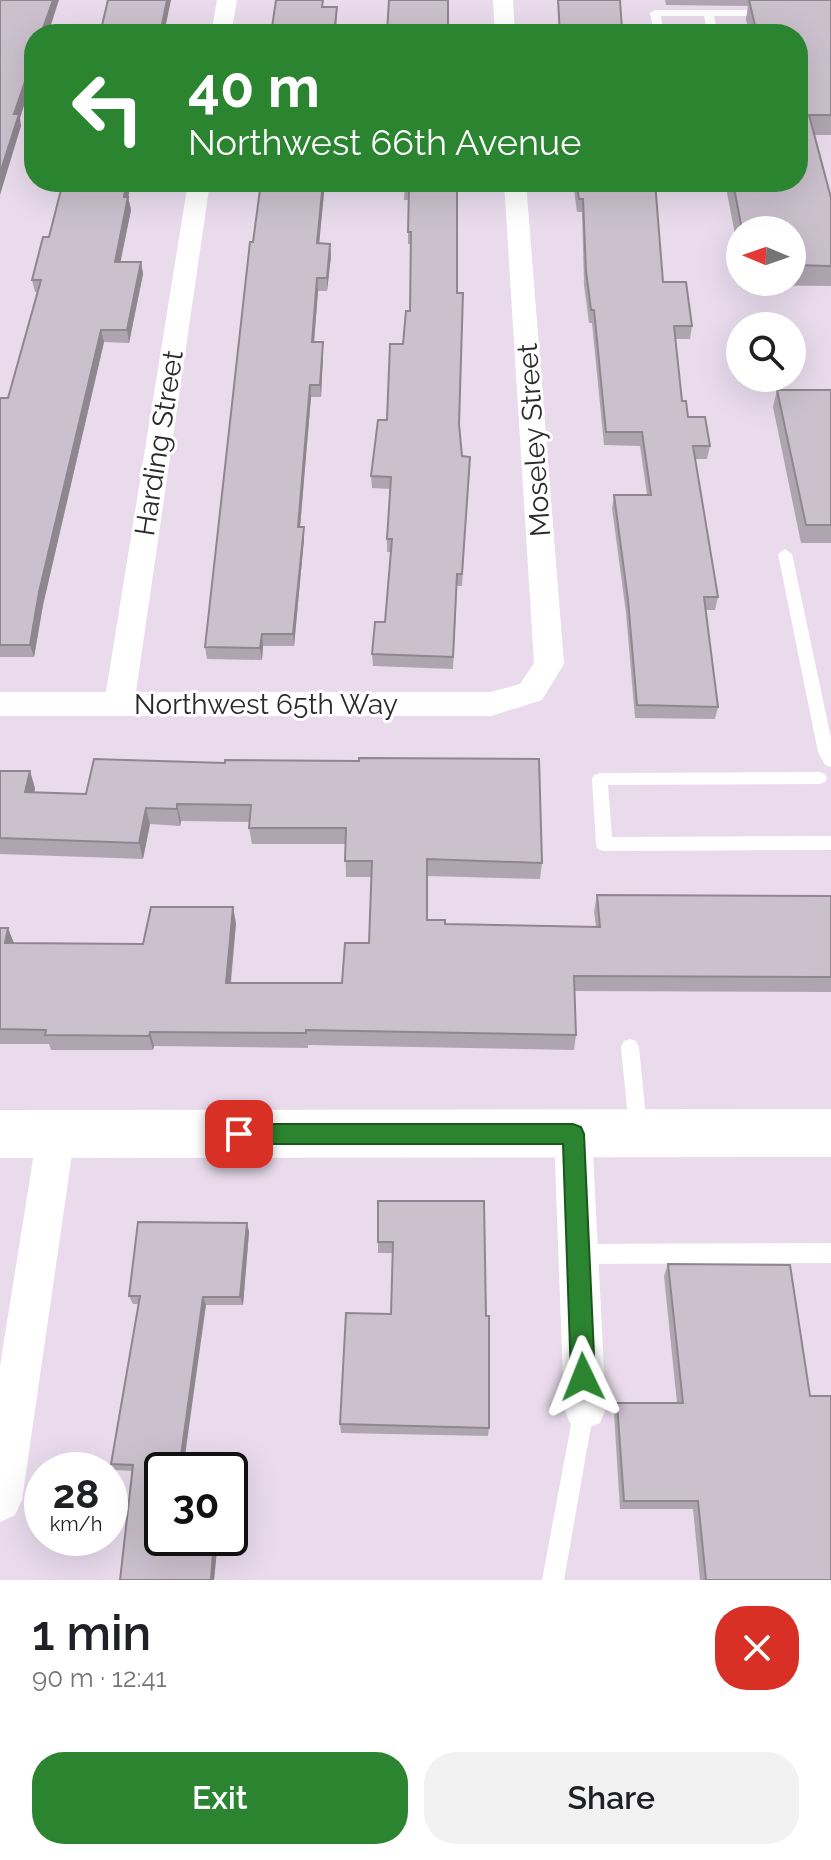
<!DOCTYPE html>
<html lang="en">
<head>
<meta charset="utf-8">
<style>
  body { margin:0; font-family:Raleway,sans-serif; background:#f2f2f2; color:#202124; height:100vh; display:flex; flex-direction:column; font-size:30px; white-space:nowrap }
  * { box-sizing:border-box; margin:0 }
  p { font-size:26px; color:#757577 }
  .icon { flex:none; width:44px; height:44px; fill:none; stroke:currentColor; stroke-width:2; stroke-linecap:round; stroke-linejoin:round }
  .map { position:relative; height:1580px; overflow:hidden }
  .drawer { display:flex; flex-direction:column; background:#fff; flex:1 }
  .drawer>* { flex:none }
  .guide { position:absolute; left:24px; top:24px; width:784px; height:168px; border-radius:32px; box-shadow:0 8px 32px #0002; background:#2b842f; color:#fff; overflow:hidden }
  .needle { width:52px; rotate:272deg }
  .controls { position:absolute; left:726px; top:216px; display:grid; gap:16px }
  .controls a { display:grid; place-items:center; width:80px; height:80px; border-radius:50%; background:#fff; box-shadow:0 8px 32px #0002; font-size:40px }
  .speed { position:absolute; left:24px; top:1452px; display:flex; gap:16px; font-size:40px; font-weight:700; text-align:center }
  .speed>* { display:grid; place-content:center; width:104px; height:104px; border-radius:50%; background:#fff; box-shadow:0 8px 32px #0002; line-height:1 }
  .speed small { font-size:20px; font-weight:400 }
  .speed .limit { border:4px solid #111; border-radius:12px; background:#fff; color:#111 }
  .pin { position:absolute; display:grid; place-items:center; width:68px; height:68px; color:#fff; margin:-34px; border-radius:16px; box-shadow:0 4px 12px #0006 }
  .me { position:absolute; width:88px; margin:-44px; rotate:358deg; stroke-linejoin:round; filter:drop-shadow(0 0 6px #0008) }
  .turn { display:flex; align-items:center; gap:28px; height:168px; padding:0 32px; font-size:36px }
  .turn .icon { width:104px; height:104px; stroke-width:2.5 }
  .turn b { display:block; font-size:56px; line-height:68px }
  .round { display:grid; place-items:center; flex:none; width:84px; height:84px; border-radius:32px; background:#f2f2f2 }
  .overview { display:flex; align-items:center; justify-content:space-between; height:136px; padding:0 32px }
  h1 { font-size:48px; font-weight:600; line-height:60px }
  .button { display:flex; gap:16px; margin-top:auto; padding:16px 32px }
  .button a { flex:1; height:92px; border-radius:32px; background:#2b842f; color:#fff; font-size:32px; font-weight:600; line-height:92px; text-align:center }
  .button a+a { background:#f2f2f2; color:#202124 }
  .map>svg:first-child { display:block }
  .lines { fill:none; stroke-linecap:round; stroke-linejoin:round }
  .lane { fill:#fff; fill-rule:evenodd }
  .street { fill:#fff; fill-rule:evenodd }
  .secondary { fill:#fff; fill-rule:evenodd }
  .wall { fill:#afa5b1 }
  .shaded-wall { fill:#8f8690 }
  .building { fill:#ccc0ce; stroke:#8f8690; stroke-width:2 }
  .route { fill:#2b842f; stroke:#1c561f; stroke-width:2 }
  .labels { text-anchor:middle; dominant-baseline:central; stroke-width:6; stroke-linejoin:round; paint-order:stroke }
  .street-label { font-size:28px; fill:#2a2a2a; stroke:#fff }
</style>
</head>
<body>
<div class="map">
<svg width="831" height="1580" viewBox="0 0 831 1580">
  <rect width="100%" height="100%" fill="#e9dbec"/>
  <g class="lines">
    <g class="lane">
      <path d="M655,10H765L770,13L765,16H714L718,34H708L704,16H661L664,34H654L650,13Z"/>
      <path d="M785,549L792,554L831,738V767L825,765L818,752L778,554Z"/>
      <path d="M819,772L825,774L827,778L825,782L819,784L608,785L612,837L831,836V850L604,851L598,849L596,844L592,779L594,775L600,773Z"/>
      <path d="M630,1039L636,1041L639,1047L647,1129L645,1135L638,1138L631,1135L629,1129L621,1047L624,1041Z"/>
      <path d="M831,1243V1263L578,1264L571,1261L568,1254L571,1247L578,1244Z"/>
      <path d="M584,1399L591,1402L594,1409L564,1580H542L574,1409L577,1402Z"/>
    </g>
    <g class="street">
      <path d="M217,0H237L231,34H211Z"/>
      <path d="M493,0H513L515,34H495Z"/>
      <path d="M188,182H210L136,692H491L520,684L534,663L504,182H526L564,664L542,700L491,716H0V692H106Z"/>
      <path d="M56,1117L69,1122L75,1134L22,1500L15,1515L0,1522V1366L37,1134L43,1122Z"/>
      <path d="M573,1117L586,1122L592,1134L606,1408L600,1423L585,1429L570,1423L564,1408L554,1134L560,1122Z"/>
    </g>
    <path class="secondary" d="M831,1109V1157L0,1158V1110Z"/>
  </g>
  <g class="wall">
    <path d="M558,0L622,30V34H559Z"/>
    <path d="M665,0H831V135H814L831,198V286L745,285L744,282H792V230H740V260L726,188L727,182H798V34H749L746,19L748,6L666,5Z"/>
    <path d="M258,182H325L319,243L331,256L327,291H318L314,342L323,355L321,397H311L300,527H304V539L294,646H263L262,660L207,659L205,647L261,182Z"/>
    <path d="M405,182H457V293L459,424L462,456L470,457L462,586H457L453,669L373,666L372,654L385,622L391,552H387V539L390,489L372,488L371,476L387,420L410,311L411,244H408V200H404Z"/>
    <path d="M573,182H655L663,282L692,326L690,339H675L682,401L688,417L710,446L707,459H695L718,597L715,610H706L718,707L715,719L635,718L626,613L612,508L614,495H647L640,446L604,445L592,323H589L584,285L582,212H577Z"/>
    <path d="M128,197L131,210L120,262H141L143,274L129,343L104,342L43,605L34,657H0V398H8L37,292H35L32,280L49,237Z"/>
    <path d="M777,390H831V543H801L773,407Z"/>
    <path d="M94,759L542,863L540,879L427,876V920L445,924L596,927L594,911L597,895L831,896V992L574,991L576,1035L574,1050L308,1045V1048L154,1046L153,1050H51L49,1044H0V928L14,943L143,944L236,923L231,983H342L369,943L371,877H346L345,844H252L249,828L250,822L181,821L180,826L150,824L143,859L0,854V771L35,788L34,792L86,794Z"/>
    <path d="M378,1201L489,1428L488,1436L341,1433L340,1424L391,1314L393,1253H378Z"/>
    <path d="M247,1223L249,1232L243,1305H206L162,1538H218L214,1580H120L133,1471L115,1470L111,1464L139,1304H133L129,1296Z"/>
    <path d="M668,1264L831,1580H700L693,1509H620L614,1413L617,1403H677L664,1276Z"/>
  </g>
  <g class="shaded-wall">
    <path d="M53,0H59L48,34H41Z"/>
    <path d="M167,0H171L164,34H160Z"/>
    <path d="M337,7L336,34H334Z"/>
    <path d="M34,55V75L20,118L21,126L0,195V173L14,114Z"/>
    <path d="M127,182H131L126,210L124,197Z"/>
    <path d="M323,182H325L318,256L317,243Z"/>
    <path d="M128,197L131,210L118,274L115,262Z"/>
    <path d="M330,244L331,256L327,291V278Z"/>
    <path d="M141,262L143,274L129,343L127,330Z"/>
    <path d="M317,278L318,291L313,355L312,342Z"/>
    <path d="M101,330L104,342L43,605L34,657L30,645L39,592Z"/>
    <path d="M323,342V355L321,397L320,385Z"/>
    <path d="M310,385L311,397L299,539L298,527Z"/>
    <path d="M304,527V539L294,646L293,634Z"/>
    <path d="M262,634L263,646L262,660L260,648Z"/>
    <path d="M30,771L35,788L31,809L25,792Z"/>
    <path d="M177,804L181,821L180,826L177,809Z"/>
    <path d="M146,808L150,824L143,859L139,843Z"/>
    <path d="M233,907L236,923L229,998L226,983Z"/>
    <path d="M8,928L14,943H5Z"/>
    <path d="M150,1032L154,1046L153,1050L149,1036Z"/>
    <path d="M247,1223L249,1232L243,1305L240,1297Z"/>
    <path d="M203,1297L206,1305L183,1470H179Z"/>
    <path d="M214,1538H218L214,1580H211Z"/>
  </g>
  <g class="building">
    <path d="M0,0H53L41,34H34V55L14,114H19L0,173Z"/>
    <path d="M108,0H167L160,34H100Z"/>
    <path d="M276,0H323L322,7H337L334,34H271Z"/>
    <path d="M389,0H448V34H395V32H387Z"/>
    <path d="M558,0H620L622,30H617V34H560Z"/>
    <path d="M749,0H831V115H809L831,198V266L792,265V230H742L733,182H798V34H757Z"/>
    <path d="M63,182H127L124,197H128L115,262H141L127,330H101L39,592L30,645H0V398H8L41,280H32L43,237H49Z"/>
    <path d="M261,182H323L317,243L330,244L327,278H317L312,342H323L320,385H310L298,527H304L293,634H262L260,648L205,647L250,242H253Z"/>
    <path d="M405,182H457V293H463L459,424L462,456L470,457L462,574H457L453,657L372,654L375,622H385L392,539H387L391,477L371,476L378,420H387L390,344H403L406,311H410L411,232H408L409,188H404Z"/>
    <path d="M576,182H655L663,282H686L692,326H674L682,401H686L688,417H705L710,446H693L718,597H704L718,707L637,705L628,600L614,495H651L642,432H606L594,310H591L586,271L583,199H579Z"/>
    <path d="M777,390H831V525H806Z"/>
    <path d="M359,758L539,759L542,863L427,859V920H445V924L600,927L597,895L831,896V977L574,976L576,1035L306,1030V1033L150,1032L149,1036L45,1035L46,1030L0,1029V928H8L5,943L143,944L151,907H233L226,983H342L345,943H369L372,861H345L346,828H249L251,805L177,804V809L146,808L139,843L0,838V771H30L25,792L86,794L94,759L225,763V760L359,761Z"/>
    <path d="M378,1201H484L486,1316H489V1428L340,1424L346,1313L391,1314L393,1242H378Z"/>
    <path d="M138,1222L247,1223L240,1297H203L179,1470H162V1538H214L211,1580H120L133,1465L111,1464L140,1296H129Z"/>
    <path d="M668,1264L790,1265L810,1396H831V1580H706L698,1501H624L617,1403H683Z"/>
  </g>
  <path class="route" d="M239,1124H573L581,1127L584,1134L595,1377L591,1385L583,1389L575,1385L571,1377L563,1144H239L231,1141L228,1134L231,1127Z"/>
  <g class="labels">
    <g class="street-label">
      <text transform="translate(534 440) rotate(-94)">Moseley Street</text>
      <text transform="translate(159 443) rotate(-81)">Harding Street</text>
      <text x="266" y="704">Northwest 65th Way</text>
    </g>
  </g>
</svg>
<div class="controls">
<a><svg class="needle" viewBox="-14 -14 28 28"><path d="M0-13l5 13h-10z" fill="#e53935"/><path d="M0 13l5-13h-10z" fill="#757577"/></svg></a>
<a><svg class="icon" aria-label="search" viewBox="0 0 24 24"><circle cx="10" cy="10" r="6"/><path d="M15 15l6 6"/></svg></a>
</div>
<div class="speed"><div>28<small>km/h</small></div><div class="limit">30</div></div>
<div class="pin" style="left:239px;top:1134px;background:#d93025"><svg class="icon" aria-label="arrive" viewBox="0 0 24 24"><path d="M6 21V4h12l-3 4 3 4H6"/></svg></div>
<svg class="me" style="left:583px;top:1377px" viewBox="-20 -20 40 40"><path d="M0-17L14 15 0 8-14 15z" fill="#2b842f" stroke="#fff" stroke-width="4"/></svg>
<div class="guide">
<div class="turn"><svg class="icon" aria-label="left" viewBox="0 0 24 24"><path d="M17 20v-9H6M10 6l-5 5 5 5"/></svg><div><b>40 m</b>Northwest 66th Avenue</div></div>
</div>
</div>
<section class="drawer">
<div class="overview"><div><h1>1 min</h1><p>90 m · 12:41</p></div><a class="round" style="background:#d93025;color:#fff"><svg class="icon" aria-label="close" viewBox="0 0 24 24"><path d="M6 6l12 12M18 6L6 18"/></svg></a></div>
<div class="button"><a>Exit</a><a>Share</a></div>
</section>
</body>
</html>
